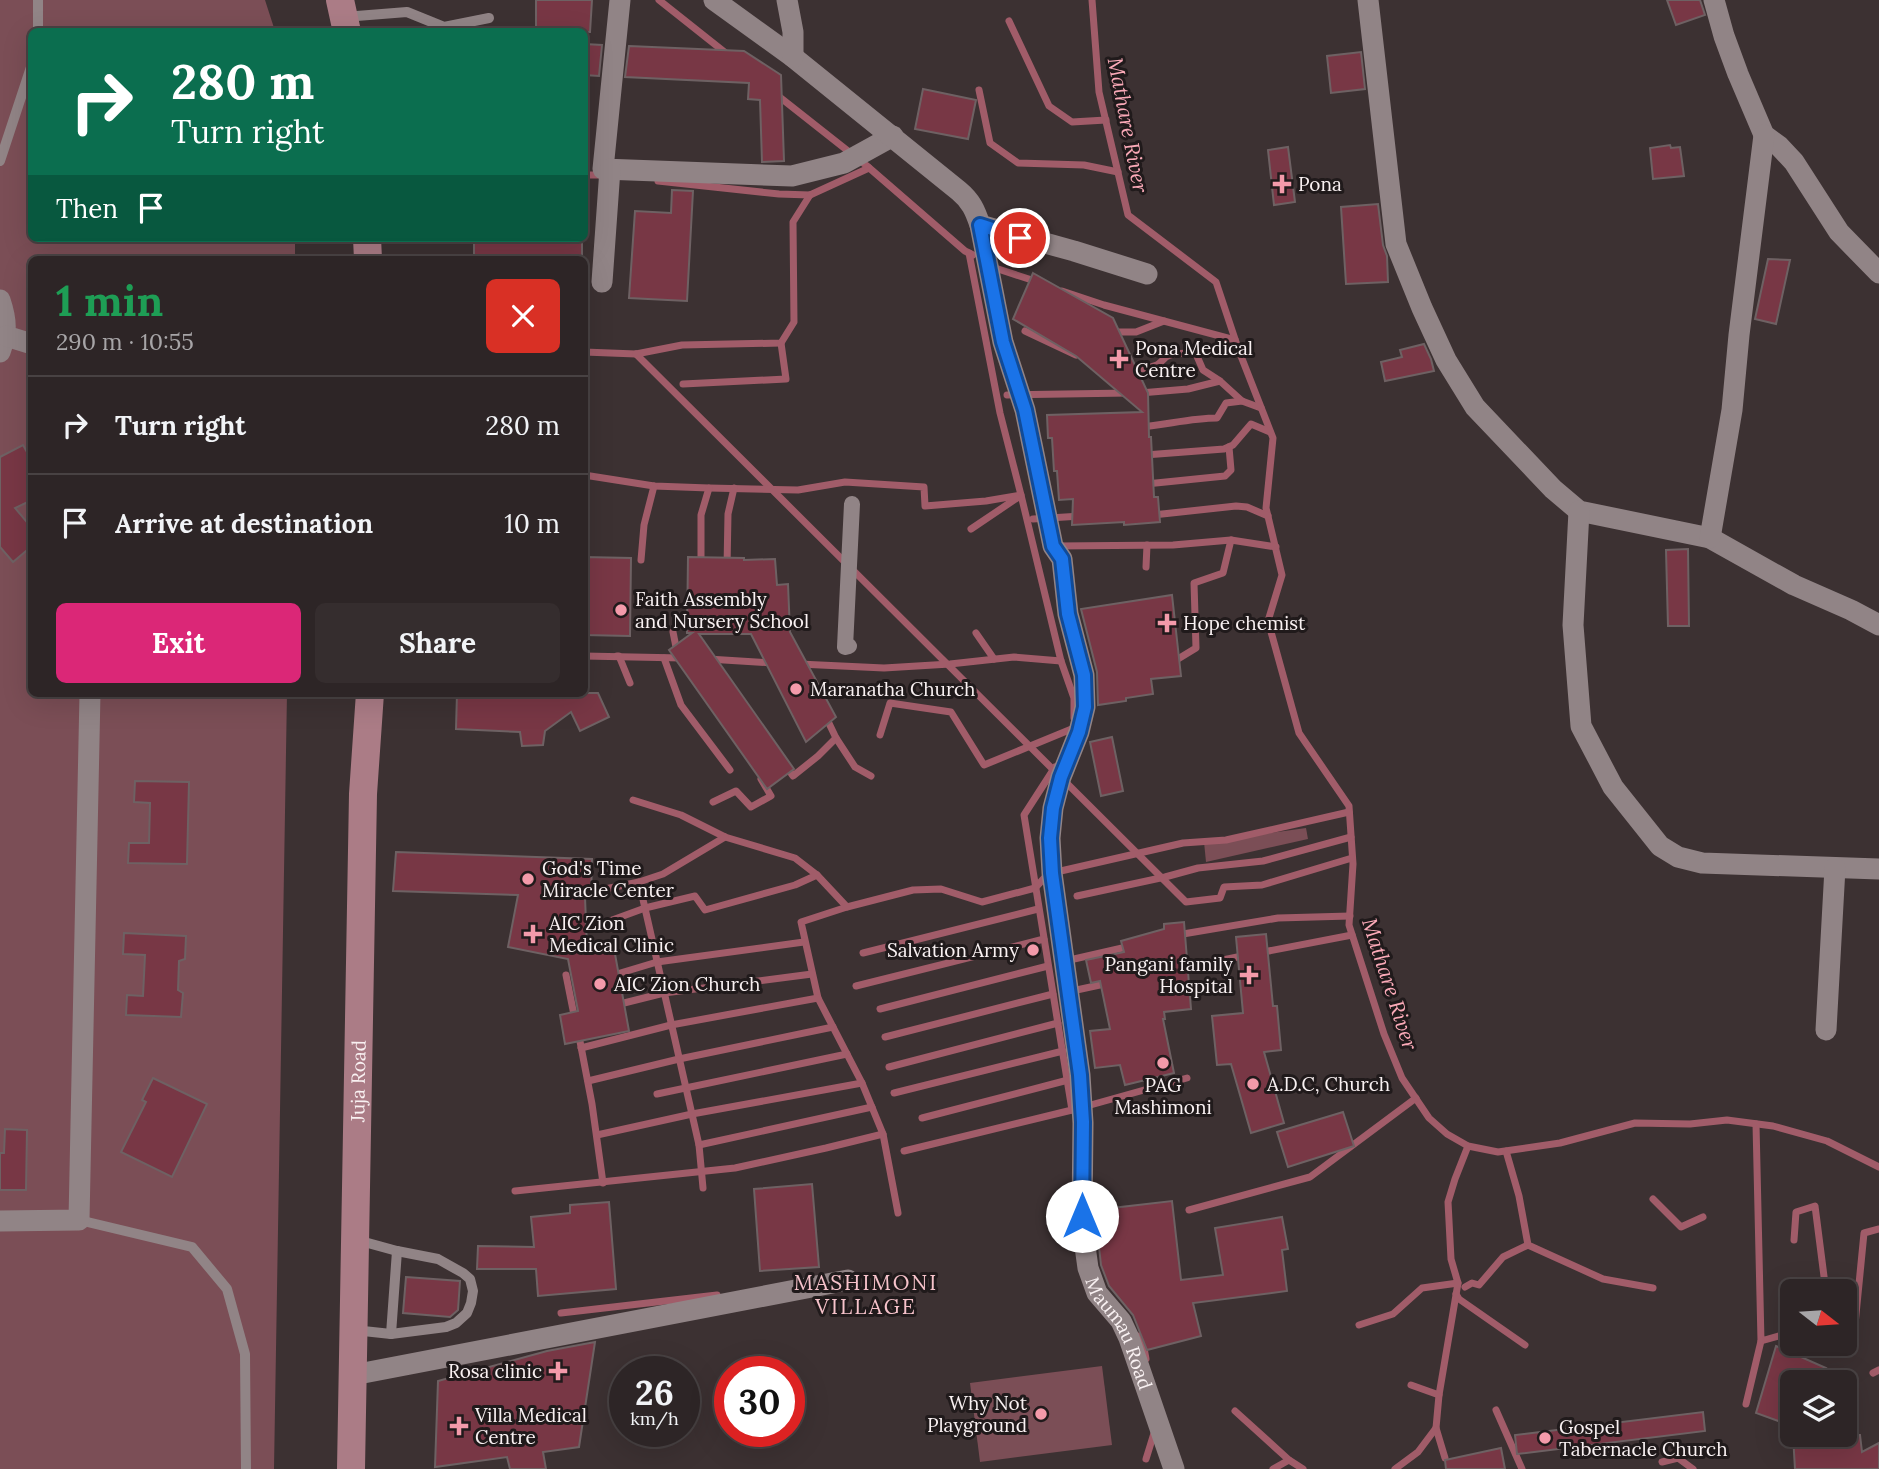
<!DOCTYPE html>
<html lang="en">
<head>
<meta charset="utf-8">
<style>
  body { margin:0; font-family:Lora,serif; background:#352d2e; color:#f1f3f6; height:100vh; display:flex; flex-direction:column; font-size:26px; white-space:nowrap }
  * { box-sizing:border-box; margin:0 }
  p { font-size:23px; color:#a7a5a7 }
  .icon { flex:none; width:38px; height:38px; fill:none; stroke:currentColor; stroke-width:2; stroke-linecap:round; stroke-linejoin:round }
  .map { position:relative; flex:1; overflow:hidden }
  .details { position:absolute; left:28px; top:256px; width:560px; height:441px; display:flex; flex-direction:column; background:#2d2526; border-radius:10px; box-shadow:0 7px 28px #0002,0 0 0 2px #484243 }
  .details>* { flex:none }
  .guide { position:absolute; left:28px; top:28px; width:560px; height:214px; border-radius:10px; box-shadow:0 7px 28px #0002,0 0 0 2px #484243; background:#0b6e4f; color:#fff; overflow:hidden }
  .needle { width:46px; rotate:107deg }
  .fabs { position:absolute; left:1780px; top:1279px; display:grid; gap:14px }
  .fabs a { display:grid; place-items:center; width:77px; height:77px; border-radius:10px; background:#2d2526; box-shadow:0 7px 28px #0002,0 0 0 2px #484243; font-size:35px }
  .speed { position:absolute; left:609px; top:1356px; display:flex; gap:14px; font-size:35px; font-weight:700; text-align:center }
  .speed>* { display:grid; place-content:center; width:91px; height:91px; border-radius:50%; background:#2d2526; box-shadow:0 7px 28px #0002,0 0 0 2px #484243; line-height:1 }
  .speed small { font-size:18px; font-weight:400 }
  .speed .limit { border:10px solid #d22; background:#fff; color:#111 }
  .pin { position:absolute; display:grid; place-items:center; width:60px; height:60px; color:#fff; margin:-30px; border:4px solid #fff; border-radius:50%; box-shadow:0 2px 7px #0007 }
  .me { position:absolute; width:77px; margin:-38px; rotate:0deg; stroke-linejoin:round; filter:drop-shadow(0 0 5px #0008) }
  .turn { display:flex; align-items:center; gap:24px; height:147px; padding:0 28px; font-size:32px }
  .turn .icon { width:91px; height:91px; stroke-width:2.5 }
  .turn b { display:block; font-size:49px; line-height:60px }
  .then { display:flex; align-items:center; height:66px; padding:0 28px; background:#0003; gap:14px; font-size:26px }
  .round { display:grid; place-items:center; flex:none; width:74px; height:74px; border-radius:10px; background:#352d2e }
  .summary { display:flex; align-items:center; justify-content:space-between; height:119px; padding:0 28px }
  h1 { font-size:42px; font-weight:700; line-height:52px; color:#1e9e55 }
  .primary-button { display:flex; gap:14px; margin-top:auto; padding:14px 28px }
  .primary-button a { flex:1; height:80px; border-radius:10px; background:#db2777; color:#fff; font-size:28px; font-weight:700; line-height:80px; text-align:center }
  .primary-button a+a { background:#352d2e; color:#f1f3f6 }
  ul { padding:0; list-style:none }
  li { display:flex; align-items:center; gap:21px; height:98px; padding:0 28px; border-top:2px solid #484243 }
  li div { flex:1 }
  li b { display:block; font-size:26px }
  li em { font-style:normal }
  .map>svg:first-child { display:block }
  .green { fill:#7b4e56 }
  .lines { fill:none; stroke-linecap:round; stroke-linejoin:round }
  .stream { stroke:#a15c69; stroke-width:7 }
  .building { fill:#783745; stroke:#6e6163; stroke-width:2 }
  .service { stroke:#918486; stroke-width:10 }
  .pedestrian { stroke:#918486; stroke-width:16 }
  .minor { stroke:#918486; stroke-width:21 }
  .secondary { stroke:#ab7c86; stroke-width:28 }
  .route-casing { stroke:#114b97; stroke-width:18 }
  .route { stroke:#1a73e8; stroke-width:12 }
  .poi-dot { fill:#f39aaa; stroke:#201a1b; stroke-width:2.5 }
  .labels { text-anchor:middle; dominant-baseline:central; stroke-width:6; stroke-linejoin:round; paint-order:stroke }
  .poi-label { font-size:19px; fill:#f9f1f2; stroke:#201a1b; text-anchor:start }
  .street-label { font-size:19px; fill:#f9f1f2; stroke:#201a1b }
  .water-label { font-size:21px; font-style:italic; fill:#fbaab8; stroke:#201a1b }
  .neighbourhood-label { font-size:21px; letter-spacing:2px; fill:#f7c3cb; stroke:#201a1b }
</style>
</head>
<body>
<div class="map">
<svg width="1879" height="1469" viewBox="0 0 1879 1469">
  <rect width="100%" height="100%" fill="#3c3132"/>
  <g class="green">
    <path d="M0,0H265L275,31L32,32V238H295V259H32V693H287L274,1469H0Z"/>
    <path d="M1306,828L1308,839L1206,862L1204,842Z"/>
    <path d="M1102,1366L1112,1445L980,1462L970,1383Z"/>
  </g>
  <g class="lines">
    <g class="stream">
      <path d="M659,0L727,54"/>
      <path d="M1092,0L1099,92L1128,215L1216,282L1239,351L1273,438L1266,508L1282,575L1268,621L1299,733L1349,806L1353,864L1349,925L1384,1034L1402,1078L1429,1118L1447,1134L1468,1146L1498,1152L1560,1143L1635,1123L1690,1124L1727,1120L1773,1126L1827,1141L1879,1167"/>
      <path d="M1009,21L1049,106L1072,122L1106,120"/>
      <path d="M979,90L990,143L1018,163L1084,165L1118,172"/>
      <path d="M777,95L867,166L965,251L973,255"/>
      <path d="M584,175H601"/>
      <path d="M658,181L779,194L810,195L869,168"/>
      <path d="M969,253L1000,413L1021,495L1061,661L1074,698V718"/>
      <path d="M992,267L1038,282"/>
      <path d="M1062,291L1104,305L1235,340"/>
      <path d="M1025,331L1076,355"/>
      <path d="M1111,332H1136L1164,321"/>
      <path d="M584,352L636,354L682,345L781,343L794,322L793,222L810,195"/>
      <path d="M636,354L1186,902L1220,898L1224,887L1262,885L1352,858"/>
      <path d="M1127,370C1137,369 1148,369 1157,365C1160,363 1163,360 1166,357C1173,353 1187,353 1196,354L1203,370L1220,381L1242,401L1261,408"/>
      <path d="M683,384L786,379L781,343"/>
      <path d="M1140,393L1188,389L1220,381"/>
      <path d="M1007,395L1129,393"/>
      <path d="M1140,427C1166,425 1191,418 1217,418L1226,403L1242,401"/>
      <path d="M1145,455L1224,449L1233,445L1251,424L1270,432"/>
      <path d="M584,475L654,486L709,488L798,490L845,482L924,487L925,506L986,501L1021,495"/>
      <path d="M1146,484L1225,476L1231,470L1229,447"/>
      <path d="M1153,515L1236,506L1247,507L1268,516"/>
      <path d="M1033,519L1081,516"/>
      <path d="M971,529L1017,498"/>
      <path d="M1056,546L1173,545L1231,540L1276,547"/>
      <path d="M641,560L644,525L654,486"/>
      <path d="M701,565V515L709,488"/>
      <path d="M727,567L728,514L734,488"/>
      <path d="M1146,567L1147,545"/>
      <path d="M673,632L677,652"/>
      <path d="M976,633L994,659"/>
      <path d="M584,656L682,658"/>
      <path d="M617,656H619L630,683"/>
      <path d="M664,658L681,705L730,770"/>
      <path d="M708,659L773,663"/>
      <path d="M1173,662L1196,648L1194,583L1223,573L1231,540"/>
      <path d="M799,664L884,668L950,664L1014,657L1061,661"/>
      <path d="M826,717L836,738L855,767L871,776"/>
      <path d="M880,735L890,703L951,712L984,765L1074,728"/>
      <path d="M786,766L793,776L818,756L836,738"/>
      <path d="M1055,767L1024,815L1072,1110"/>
      <path d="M633,800L681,815L725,837L795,858L817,875L847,907L913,890L941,889L982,902L1035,888L1048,874L1052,873L1183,843L1226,840L1349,812"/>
      <path d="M713,802L736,791L751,807L771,796L761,779"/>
      <path d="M639,882L699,1145L703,1188"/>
      <path d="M605,889L639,882L663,874L725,837"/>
      <path d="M1077,896L1165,877L1198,868L1263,861L1351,837"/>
      <path d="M847,907L801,922L818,998L862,1083L883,1134L898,1213"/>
      <path d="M604,923L645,908L695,896L705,910L795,885L817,875"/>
      <path d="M1177,935L1278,918L1350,916"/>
      <path d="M863,953L1038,909"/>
      <path d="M1258,953L1352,935"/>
      <path d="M1074,959L1131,946"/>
      <path d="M1179,969L1247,955"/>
      <path d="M617,974L657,962L804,942"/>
      <path d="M566,975L575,1020"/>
      <path d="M856,986L1044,939"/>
      <path d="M1072,991L1109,983"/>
      <path d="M624,1003L664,993L812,974"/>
      <path d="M880,1009L1048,966"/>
      <path d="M578,1031L592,1104L603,1183"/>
      <path d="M885,1037L1053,994"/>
      <path d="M581,1048L671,1025L818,998"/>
      <path d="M889,1067L1058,1023"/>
      <path d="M588,1081L679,1059L833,1027"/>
      <path d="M894,1093L1063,1051"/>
      <path d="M657,1094L847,1054"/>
      <path d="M1087,1106L1187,1078"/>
      <path d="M922,1118L1068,1080"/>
      <path d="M1756,1124L1761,1341L1786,1334"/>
      <path d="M597,1135L692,1114L862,1083"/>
      <path d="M699,1145L872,1107"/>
      <path d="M904,1151L1072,1110"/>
      <path d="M1506,1151L1519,1196L1528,1245L1603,1279L1653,1288"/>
      <path d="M515,1191L735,1168L826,1148L883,1134"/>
      <path d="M1653,1199L1681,1227L1703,1217"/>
      <path d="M1189,1210L1310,1177L1416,1098"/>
      <path d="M1794,1240L1796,1212L1815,1206L1826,1292"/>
      <path d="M1465,1287L1472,1283L1479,1285L1503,1257L1528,1245"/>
      <path d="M1456,1294L1459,1299L1525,1345"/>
      <path d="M561,1313L717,1295"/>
      <path d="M1359,1325L1393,1314L1422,1288L1458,1283"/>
      <path d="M1133,1335L1142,1337L1146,1359"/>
      <path d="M1853,1345L1864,1233L1879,1229"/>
      <path d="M1801,1348L1805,1344"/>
      <path d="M1873,1373L1879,1370"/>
      <path d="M1411,1385L1439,1395"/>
      <path d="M1746,1404L1761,1341"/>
      <path d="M1496,1410L1522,1469"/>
      <path d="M1235,1411L1289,1460"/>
      <path d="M1436,1428L1445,1458"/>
      <path d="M1146,1459L1155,1430"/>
      <path d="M1662,1462L1678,1458L1693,1469"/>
      <path d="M1273,1469L1289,1460L1303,1469"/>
      <path d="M1395,1469L1418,1452L1436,1428L1439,1395L1458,1283L1451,1259L1448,1202L1455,1179L1468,1146"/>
    </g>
  </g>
  <g class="building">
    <path d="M536,0H592L590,32H536Z"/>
    <path d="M1667,0H1700L1705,15L1676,25Z"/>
    <path d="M584,44L602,45L599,76L584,75Z"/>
    <path d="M629,46L744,51L781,75L784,161L762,162L760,100L748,99L749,83L625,77Z"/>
    <path d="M1361,52L1365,89L1331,93L1327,56Z"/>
    <path d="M923,89L976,100L968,139L915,129Z"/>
    <path d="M1670,145L1671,148L1680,147L1684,176L1653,179L1650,148Z"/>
    <path d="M1288,147L1295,202L1274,205L1268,150Z"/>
    <path d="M672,190L693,191L687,301L629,298L635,211L671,213Z"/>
    <path d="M1378,204L1383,245L1387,256L1388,282L1346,284L1341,207Z"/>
    <rect x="474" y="238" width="108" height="21"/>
    <path d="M1768,259L1790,260L1776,324L1755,319Z"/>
    <path d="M1033,273L1113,318L1148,393L1149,437H1151L1154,497H1158L1160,522L1124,525V522L1072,525L1073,499L1059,500L1057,471H1054L1052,438H1048L1047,415L1142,412L1076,356L1013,319Z"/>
    <path d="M1424,344L1431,359L1434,371L1385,381L1381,362L1402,357L1400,350Z"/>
    <path d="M23,445L32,461V500L15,508L32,528V546L13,562L0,547V457Z"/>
    <path d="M1688,549L1689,626H1668L1666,550Z"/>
    <path d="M584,557L631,558L630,636L584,635Z"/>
    <path d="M688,557L744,558V560L775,559L777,585L788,584L790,632L836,717L806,742L751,634H699L794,769L767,789L669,650L692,633H687Z"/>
    <path d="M1172,595L1181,676L1151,679L1153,694L1126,698V701L1098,705L1097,672L1081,609Z"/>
    <path d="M457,693H598L609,717L580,731L571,712L545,731L543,745L522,746L520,732L456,729Z"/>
    <path d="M1112,737L1123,791L1101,796L1090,742Z"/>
    <path d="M135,781L189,782L187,864L128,863L129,843H149L150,803L134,802Z"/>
    <path d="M396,852L592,859L591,897H585L587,948L613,943L629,1031L565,1044L560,1015L578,1011L568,959L508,947L518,895L393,891Z"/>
    <path d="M1184,922L1191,1009L1164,1012L1165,1019H1163L1174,1073L1125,1085L1120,1065L1095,1068L1090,1031L1110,1029L1100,981L1091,983L1086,960L1124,952L1121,941L1164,929V924Z"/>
    <path d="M124,933L186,936L185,959L179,961L178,990L183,993L181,1017L126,1015L127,995L143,996L145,955L123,954Z"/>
    <path d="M1266,934L1273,1006H1277L1281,1050L1264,1052L1284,1123L1251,1133L1231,1064L1217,1065L1212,1016L1243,1013L1236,937Z"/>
    <path d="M153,1078L207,1104L172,1177L121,1152L146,1102L142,1100Z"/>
    <path d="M1343,1112L1354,1146L1288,1167L1277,1132Z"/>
    <path d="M5,1129L27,1130L26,1190H0V1153H4Z"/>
    <path d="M812,1184L819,1267L760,1271L754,1189Z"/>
    <path d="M1172,1201L1181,1280L1223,1275L1215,1228L1282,1217L1288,1249L1282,1250L1287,1291L1193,1303L1201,1336L1147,1350L1133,1315L1109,1286L1101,1265L1095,1210Z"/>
    <path d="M609,1202L616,1289L538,1296L536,1269H477L478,1246L534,1247L531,1217L570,1213V1205Z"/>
    <path d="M406,1277L460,1281L458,1310L450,1317L403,1313Z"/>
    <path d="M595,1342L579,1447L543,1452L546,1469H510L507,1457L435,1467L438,1381L547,1351Z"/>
    <path d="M1776,1346L1826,1368L1818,1382H1792V1426L1756,1413Z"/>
    <path d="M1703,1412L1705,1431L1517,1454L1515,1435Z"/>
    <path d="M1793,1435H1860L1862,1452L1879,1443V1469H1795Z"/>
    <path d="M1501,1448L1505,1469H1446L1445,1460Z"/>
  </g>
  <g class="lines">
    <g class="service">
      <path d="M344,17L407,12L444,27L489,18"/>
      <path d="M38,32V0"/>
      <path d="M0,161L32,64"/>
      <path d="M79,1220L192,1247L227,1289L245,1354L246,1469"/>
      <path d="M354,1330L391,1334L446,1327L456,1323L467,1313L471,1303L473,1291L470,1279L463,1273L438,1259L397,1251L357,1240"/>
      <path d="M391,1334L397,1251"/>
    </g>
    <path class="pedestrian" d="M849,646L845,647L852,504"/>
    <g class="minor">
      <path d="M620,0L603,169L792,176L844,163L893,136"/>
      <path id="s1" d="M714,0L793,57L959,191C971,201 975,210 980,225L1003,342L1025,410L1053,546L1062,559L1068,614L1084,675L1085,707L1079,732L1061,777L1053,808L1050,838L1052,873L1080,1075L1083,1123L1082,1216L1084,1239L1088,1268L1097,1293L1121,1321L1129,1338L1174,1469"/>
      <path d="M787,0L793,32V57"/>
      <path d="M1368,0L1396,244L1422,308L1446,360L1475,407L1553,489L1579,511L1710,538L1794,585L1851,610L1879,625"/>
      <path d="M1714,0L1724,36L1738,74L1764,135L1779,146L1794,162L1839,232L1879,273"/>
      <path d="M980,225L1074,251L1147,274"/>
      <path d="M602,282L610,169"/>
      <path d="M0,300C7,321 7,332 0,352"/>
      <path d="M6,336L32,344"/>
      <path d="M1579,511L1573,625L1581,726L1613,787L1660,846L1678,857L1702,863L1879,869"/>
      <path d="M1710,538L1732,410L1739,335L1764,135"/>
      <path d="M1826,1030L1835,868"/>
      <path d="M0,1221L79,1220L90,693"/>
      <path d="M353,1375L848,1280"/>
    </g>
    <g class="secondary">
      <path d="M340,0L347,32"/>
      <path d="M367,238L368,259"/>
      <path id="s2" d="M351,1469L363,794L370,693"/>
    </g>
  </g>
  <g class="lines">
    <defs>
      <path id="route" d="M1020,238L980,225L1003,342L1025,410L1053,546L1062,559L1068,614L1084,675L1085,707L1079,732L1061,777L1053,808L1050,838L1052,873L1080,1075L1083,1122L1082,1216"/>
    </defs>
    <use href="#route" class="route-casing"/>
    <use href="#route" class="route"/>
  </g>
  <g class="poi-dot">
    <path d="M1278.5 173.5h7v7h7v7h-7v7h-7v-7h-7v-7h7z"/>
    <path d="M1115.5 348.5h7v7h7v7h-7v7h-7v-7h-7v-7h7z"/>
    <circle cx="621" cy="610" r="7"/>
    <path d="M1163.5 612.5h7v7h7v7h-7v7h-7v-7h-7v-7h7z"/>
    <circle cx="796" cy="689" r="7"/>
    <circle cx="528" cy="879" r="7"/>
    <path d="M529.5 923.5h7v7h7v7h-7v7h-7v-7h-7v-7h7z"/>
    <circle cx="1033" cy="950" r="7"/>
    <path d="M1245.5 964.5h7v7h7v7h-7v7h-7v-7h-7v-7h7z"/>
    <circle cx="600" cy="984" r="7"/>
    <circle cx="1163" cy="1063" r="7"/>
    <circle cx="1253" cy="1084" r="7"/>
    <path d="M554.5 1360.5h7v7h7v7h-7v7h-7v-7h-7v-7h7z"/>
    <circle cx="1041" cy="1414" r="7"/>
    <path d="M455.5 1415.5h7v7h7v7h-7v7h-7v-7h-7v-7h7z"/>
    <circle cx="1545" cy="1438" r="7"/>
  </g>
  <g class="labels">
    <g class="poi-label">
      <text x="1298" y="184">Pona</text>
      <text x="1135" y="348">Pona Medical<tspan x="1135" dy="22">Centre</tspan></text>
      <text x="635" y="599">Faith Assembly<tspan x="635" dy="22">and Nursery School</tspan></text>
      <text x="1183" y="623">Hope chemist</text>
      <text x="810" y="689">Maranatha Church</text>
      <text x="542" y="868">God's Time<tspan x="542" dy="22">Miracle Center</tspan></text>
      <text x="549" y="923">AIC Zion<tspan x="549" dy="22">Medical Clinic</tspan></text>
      <text x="1019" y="950" text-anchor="end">Salvation Army</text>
      <text x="1233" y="964" text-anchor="end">Pangani family<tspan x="1233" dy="22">Hospital</tspan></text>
      <text x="614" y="984">AIC Zion Church</text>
      <text x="1267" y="1084">A.D.C, Church</text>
      <text x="1163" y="1085" text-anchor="middle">PAG<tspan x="1163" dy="22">Mashimoni</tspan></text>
      <text x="542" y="1371" text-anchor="end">Rosa clinic</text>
      <text x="1027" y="1403" text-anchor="end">Why Not<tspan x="1027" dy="22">Playground</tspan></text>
      <text x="475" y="1415">Villa Medical<tspan x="475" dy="22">Centre</tspan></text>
      <text x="1559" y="1427">Gospel<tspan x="1559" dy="22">Tabernacle Church</tspan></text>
    </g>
    <g class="street-label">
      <text stroke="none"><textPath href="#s2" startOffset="388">Juja Road</textPath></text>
      <text stroke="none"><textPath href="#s1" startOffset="1489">Maumau Road</textPath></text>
    </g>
    <g class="water-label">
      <text transform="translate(1128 125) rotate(79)">Mathare River</text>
      <text transform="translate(1390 984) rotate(72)">Mathare River</text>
    </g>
    <g class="neighbourhood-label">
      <text x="866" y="1282">MASHIMONI<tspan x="866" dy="24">VILLAGE</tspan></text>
    </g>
  </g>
</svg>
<div class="fabs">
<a><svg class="needle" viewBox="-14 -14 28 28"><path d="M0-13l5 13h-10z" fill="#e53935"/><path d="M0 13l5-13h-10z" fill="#a7a5a7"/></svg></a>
<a><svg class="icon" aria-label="layers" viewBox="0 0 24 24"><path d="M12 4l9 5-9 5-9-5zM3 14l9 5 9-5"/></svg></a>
</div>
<div class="speed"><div>26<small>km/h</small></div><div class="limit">30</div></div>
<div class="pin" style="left:1020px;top:238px;background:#d93025"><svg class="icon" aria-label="arrive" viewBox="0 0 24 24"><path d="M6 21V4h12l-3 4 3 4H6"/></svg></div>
<svg class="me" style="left:1082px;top:1216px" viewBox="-20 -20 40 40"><circle r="19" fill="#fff"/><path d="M0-13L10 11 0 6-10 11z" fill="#1a73e8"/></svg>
<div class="guide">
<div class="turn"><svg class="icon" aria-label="right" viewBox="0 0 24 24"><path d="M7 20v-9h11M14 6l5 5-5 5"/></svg><div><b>280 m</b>Turn right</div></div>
<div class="then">Then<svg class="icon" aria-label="arrive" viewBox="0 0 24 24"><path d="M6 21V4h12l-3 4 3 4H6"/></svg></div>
</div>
<section class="details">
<div class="summary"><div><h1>1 min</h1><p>290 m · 10:55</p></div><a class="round" style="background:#d93025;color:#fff"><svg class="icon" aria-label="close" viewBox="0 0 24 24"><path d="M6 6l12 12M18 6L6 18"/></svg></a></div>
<ul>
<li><svg class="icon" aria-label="right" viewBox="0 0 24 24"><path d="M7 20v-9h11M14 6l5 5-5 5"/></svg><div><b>Turn right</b></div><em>280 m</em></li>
<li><svg class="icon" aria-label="arrive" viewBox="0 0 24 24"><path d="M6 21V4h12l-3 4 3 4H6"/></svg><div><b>Arrive at destination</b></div><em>10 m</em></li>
</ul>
<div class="primary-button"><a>Exit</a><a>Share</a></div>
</section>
</div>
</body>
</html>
